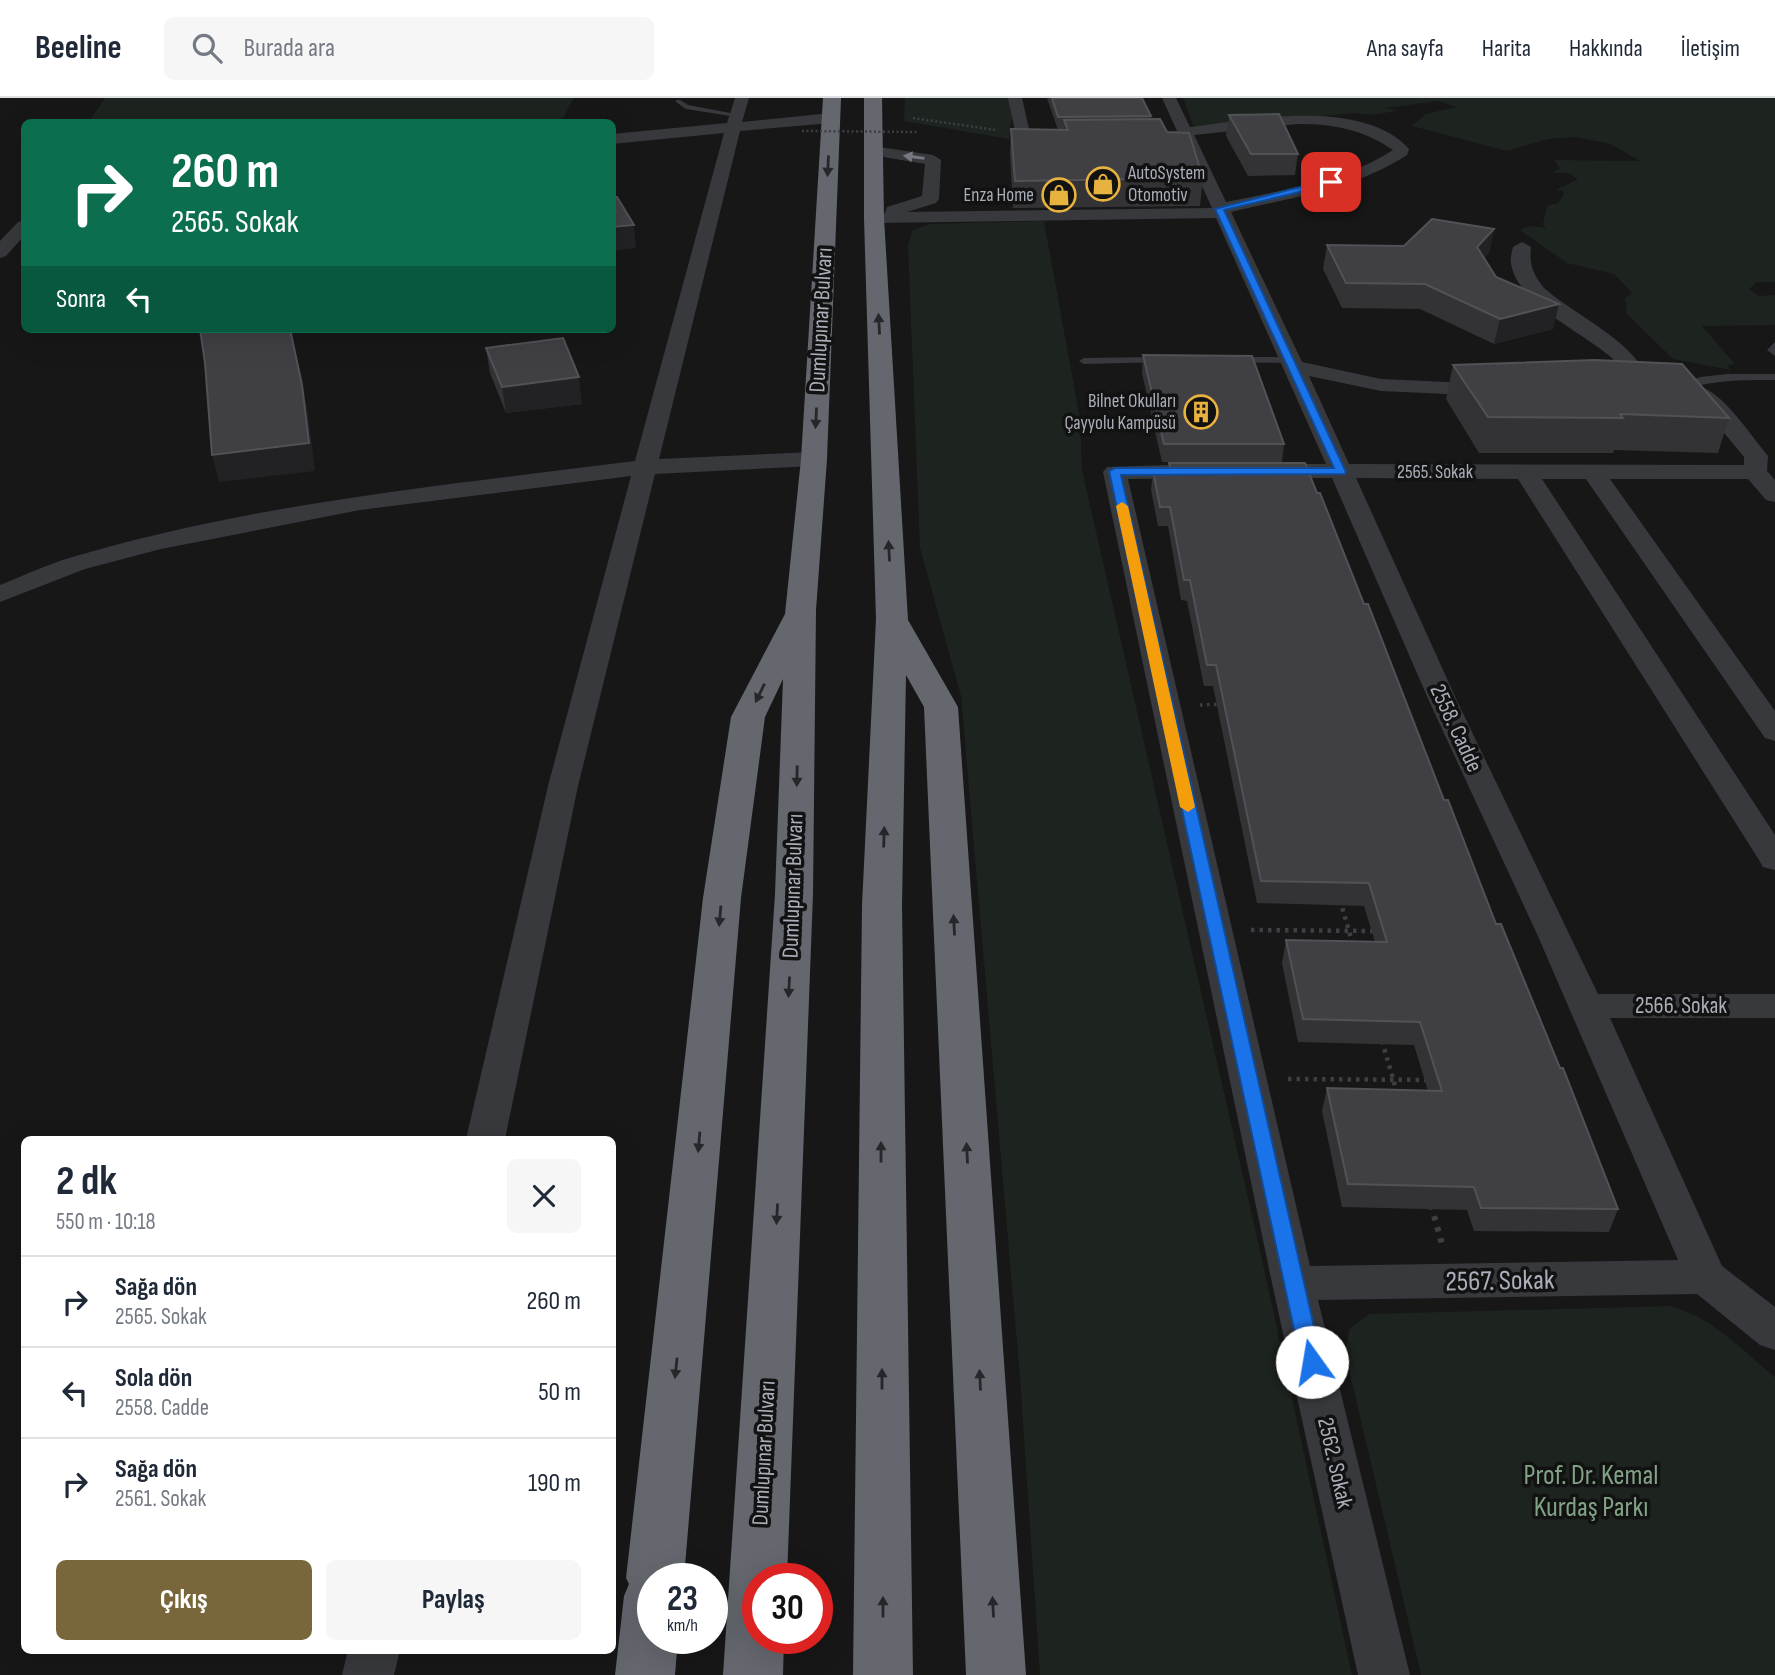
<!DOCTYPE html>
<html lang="tr">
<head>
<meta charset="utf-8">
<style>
  body { margin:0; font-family:"Sofia Sans Condensed",sans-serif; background:#f6f6f7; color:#1f2937; height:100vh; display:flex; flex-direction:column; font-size:26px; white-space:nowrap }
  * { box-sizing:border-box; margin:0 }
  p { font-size:23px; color:#747a83 }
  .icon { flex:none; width:38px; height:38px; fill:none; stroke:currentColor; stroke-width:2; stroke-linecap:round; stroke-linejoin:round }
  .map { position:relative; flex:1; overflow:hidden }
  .details { position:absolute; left:21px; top:1038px; width:595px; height:518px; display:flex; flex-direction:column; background:#fff; border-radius:10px; box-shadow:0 7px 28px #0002 }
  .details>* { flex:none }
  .top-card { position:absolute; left:21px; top:21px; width:595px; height:214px; border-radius:10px; box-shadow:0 7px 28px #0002; background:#0b6e4f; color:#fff; overflow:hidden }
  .speed { position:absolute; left:637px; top:1465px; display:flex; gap:14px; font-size:35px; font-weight:700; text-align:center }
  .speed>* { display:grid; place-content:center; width:91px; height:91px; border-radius:50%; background:#fff; box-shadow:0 7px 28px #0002; line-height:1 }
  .speed small { font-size:18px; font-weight:400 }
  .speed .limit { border:10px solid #d22; background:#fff; color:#111 }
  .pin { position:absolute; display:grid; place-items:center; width:60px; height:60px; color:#fff; margin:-30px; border-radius:14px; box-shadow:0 4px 10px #0006 }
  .me { position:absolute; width:77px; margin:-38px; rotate:347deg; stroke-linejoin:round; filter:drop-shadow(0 0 5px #0008) }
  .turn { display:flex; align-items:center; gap:24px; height:147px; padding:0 35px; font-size:32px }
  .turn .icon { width:91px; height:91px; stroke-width:2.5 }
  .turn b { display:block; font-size:49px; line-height:60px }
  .then { display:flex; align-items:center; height:66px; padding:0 35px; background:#0003; gap:14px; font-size:26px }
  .round { display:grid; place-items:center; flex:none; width:74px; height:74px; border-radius:10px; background:#f6f6f7 }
  .overview { display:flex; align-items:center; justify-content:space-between; height:119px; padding:0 35px }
  h1 { font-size:42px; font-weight:700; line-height:52px }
  .button { display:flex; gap:14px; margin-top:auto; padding:14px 35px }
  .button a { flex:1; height:80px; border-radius:10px; background:#79673b; color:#fff; font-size:28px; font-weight:700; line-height:80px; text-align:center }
  .button a+a { background:#f6f6f7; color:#1f2937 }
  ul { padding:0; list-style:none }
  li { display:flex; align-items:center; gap:21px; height:91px; padding:0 35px; border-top:2px solid #e0e1e3 }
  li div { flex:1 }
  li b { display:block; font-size:26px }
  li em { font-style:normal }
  header { display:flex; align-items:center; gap:42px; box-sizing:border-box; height:98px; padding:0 35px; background:#fff; border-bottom:2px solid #e0e1e3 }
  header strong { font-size:33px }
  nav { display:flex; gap:38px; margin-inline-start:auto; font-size:24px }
  .search { width:490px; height:63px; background:#f6f6f7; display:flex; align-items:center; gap:18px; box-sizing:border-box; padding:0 24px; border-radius:10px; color:#747a83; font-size:26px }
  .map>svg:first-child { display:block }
  .green { fill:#1d231e }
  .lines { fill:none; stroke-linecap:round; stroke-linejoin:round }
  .path-far3 { stroke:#3e3f44; stroke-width:2.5; stroke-dasharray:2 2.5; stroke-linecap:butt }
  .path-far2 { stroke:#3e3f44; stroke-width:3.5; stroke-dasharray:2.5 4.5; stroke-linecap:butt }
  .path-far1 { stroke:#3e3f44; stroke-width:4.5; stroke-dasharray:3.5 5; stroke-linecap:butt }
  .path { stroke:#3e3f44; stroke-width:6; stroke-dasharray:4.5 7; stroke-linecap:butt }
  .lane { fill:#38393d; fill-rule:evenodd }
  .street { fill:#38393d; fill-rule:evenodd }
  .highway { fill:#64676e; fill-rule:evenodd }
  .path-bridge { stroke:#3e3f44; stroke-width:2.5; stroke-dasharray:2 2.5; stroke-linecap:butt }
  .wall { fill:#333336 }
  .shaded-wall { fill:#222224 }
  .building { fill:#404044; stroke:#505256; stroke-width:2 }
  .oneway { fill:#767981 }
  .oneway2 { fill:#26272a }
  .route { fill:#1a73e8; stroke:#114b97; stroke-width:2 }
  .slow { fill:#f59e0b }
  .labels { text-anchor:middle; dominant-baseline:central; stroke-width:7; stroke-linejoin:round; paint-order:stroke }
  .far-poi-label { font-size:19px; fill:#a9aeb8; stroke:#121213; text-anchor:end }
  .far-street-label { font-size:19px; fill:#a9aeb8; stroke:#121213 }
  .street-label { font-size:23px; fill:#a9aeb8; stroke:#121213 }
  .near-street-label { font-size:28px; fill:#a9aeb8; stroke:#121213 }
  .near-park-label { font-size:28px; fill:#81a284; stroke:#121213 }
</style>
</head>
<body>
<header>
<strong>Beeline</strong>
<div class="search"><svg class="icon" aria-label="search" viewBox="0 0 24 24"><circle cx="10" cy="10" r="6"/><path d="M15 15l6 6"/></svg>Burada ara</div>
<nav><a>Ana sayfa</a><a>Harita</a><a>Hakkında</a><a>İletişim</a></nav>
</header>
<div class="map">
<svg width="1775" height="1577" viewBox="0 0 1775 1577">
  <rect width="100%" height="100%" fill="#171718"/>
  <g class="green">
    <path d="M105,0H574L561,24H89Z"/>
    <path d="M905,0H1009L1012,15L1009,41L904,23Z"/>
    <path d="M1183,0H1775V184H1757L1749,191L1758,198L1775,197V227L1702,228L1735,266L1728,267L1730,272L1673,261L1627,216L1625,200L1632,195L1614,176L1567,165L1520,132L1530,128L1546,130L1543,126L1547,108L1558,105L1564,96L1563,93L1556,92L1578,81L1568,75H1552L1560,70L1554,62L1640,63L1610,46L1576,39L1548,41L1507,53L1412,28L1426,16L1456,9L1439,3L1385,10L1398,13L1370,17L1356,15L1199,30L1193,27Z"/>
    <path d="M1044,123L1080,321L1082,372L1261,1157L1352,1577H1040L1020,1280L961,598L920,450L908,147L913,132L930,126Z"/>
    <path d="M1671,1208C1713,1220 1742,1252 1775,1279V1577H1421L1345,1255L1350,1230L1370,1216Z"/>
  </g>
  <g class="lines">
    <path class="path-far3" d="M913,20L996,32"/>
    <path class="path-far2" d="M1200,607L1223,606"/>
    <g class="path-far1">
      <path d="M1340,802L1353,847"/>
      <path d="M1251,832L1376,833"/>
      <path d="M1382,943L1398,998"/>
      <path d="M1288,981L1429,982"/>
    </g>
    <path class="path" d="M1431,1107L1442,1146"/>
    <g class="lane">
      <path d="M676,2H680L688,7L741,17L737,19L686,11L676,4Z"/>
      <path d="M1775,244V258L1767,252Z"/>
      <path d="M1162,259L1167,262L1165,264L1084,266L1079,263L1084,260Z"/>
      <path d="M1233,259H1291L1296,262L1291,265L1230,264L1228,262Z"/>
      <path d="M1727,276H1775V282C1740,282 1715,282 1681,292L1676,289L1700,279Z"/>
    </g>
    <g class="street">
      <path d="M735,0H749L742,24L831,15L839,20L831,25L740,33L659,361L814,354L822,356L826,361L822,366L814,368L655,376L578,688L505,1041H466L548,688L631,378L360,412L161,451L85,471L0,504V487C23,478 46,467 69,460C253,405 446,387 635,363L724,35L612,46V36L727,25Z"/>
      <path d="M1008,0H1022L1030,35H1060L1068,40L1066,43H1017Z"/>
      <path d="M1162,0H1176L1190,29C1251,21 1363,0 1409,51L1407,57C1355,91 1290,100 1231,114L1302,264L1381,281L1491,286L1499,287L1502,292L1499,297L1491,298L1381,293L1309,278L1349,366L1744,367V359L1696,301L1687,298L1684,293L1687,288C1715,281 1747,333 1764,353L1768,358L1767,373L1775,382V404L1766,402L1748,381H1610L1775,613V643L1765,640L1586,381H1542L1775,737V772L1763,769L1759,762L1518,381L1356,380L1458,605L1598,896H1775V920H1610L1722,1168L1775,1209V1252L1760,1247L1697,1196L1318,1202L1410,1577H1358L1272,1185L1103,374L1107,369L1200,366L1208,368L1212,373L1208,378L1200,380L1128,381L1310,1168L1678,1162L1537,836L1430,605L1332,380H1264L1256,378L1252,373L1256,368L1264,366H1326L1216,120L874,125L865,120L868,116L885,115L887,109L922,98L925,66L866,56L864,53L872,48L933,57L941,62L939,101L936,105L907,114L1212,110ZM1297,26C1334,26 1362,31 1393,52C1344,84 1282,92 1226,104L1194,37Z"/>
      <path d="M24,123V138L6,158L0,160V143L18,124Z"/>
      <path d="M1522,144L1531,149C1529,167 1533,176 1544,190C1580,221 1633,241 1652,287L1649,292H1633L1623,273L1612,260C1585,236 1516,205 1511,165C1510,160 1512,154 1513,149Z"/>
      <path d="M348,1552H400L394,1577H342Z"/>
    </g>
    <g class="highway">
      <path d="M823,0H841L827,361L816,512L813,796L787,1480H758V1540H784L783,1577H723L775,796L783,581L765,619L741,800L684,1480H653V1540H678L675,1577H615L624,1498L629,1486L626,1480L703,800L731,619L785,516L801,361Z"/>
      <path d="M864,0H882L884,120L908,522L958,609L1026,1577H966L924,609L906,577L902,807L913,1577H853L862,807L876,521L864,120Z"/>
    </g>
    <path class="path-bridge" d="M802,33L917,34"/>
  </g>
  <g class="wall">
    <path d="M1047,0H1142L1151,18V21L1167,34L1203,80L1200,108L1013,110L1010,57L1011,31L1058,32Z"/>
    <path d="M1229,17L1298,56L1295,77L1248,78L1226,38Z"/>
    <path d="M1494,131L1489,155L1484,160L1496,179L1553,231L1494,246L1420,211L1342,210L1323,171L1327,147L1404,148Z"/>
    <path d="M486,250L582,306L506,315L490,275Z"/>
    <path d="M1143,257L1284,346L1282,364H1162L1142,275Z"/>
    <path d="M1453,267L1729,320L1718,355L1614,352L1613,355H1479L1446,301Z"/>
    <path d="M1169,365L1317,395L1364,506L1496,826L1618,1111L1609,1134L1474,1133L1467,1112L1342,1109L1322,1013L1327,990L1428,993L1414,947L1298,944L1282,865L1286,842L1375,844L1364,808L1257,805L1213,588H1204L1187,503L1181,502L1168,428H1158L1151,392L1153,373H1168Z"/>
  </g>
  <g class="shaded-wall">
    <path d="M634,127L636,150L612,153V129Z"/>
    <path d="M1494,131L1489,155L1472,173L1477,149Z"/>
    <path d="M1559,206L1553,231L1494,246L1500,221Z"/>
    <path d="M291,231L308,314L315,373L219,384L212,357Z"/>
    <path d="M579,279L582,306L506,315L502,289Z"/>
  </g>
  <g class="building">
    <path d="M1052,0H1142L1151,18L1058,19Z"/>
    <path d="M1279,16L1298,56H1251L1229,17Z"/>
    <path d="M1160,21L1167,34L1189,35L1203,80L1015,83L1011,31L1068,32L1064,22Z"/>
    <path d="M612,99H617L634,127L612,129Z"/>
    <path d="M1432,121L1494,131L1477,149L1496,179L1559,206L1500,221L1425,186L1346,185L1327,147L1404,148Z"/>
    <path d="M200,231H290L302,287L309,345L212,357L205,265Z"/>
    <path d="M563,240L579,279L502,289L486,250Z"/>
    <path d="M1143,257L1252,258L1284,346H1164Z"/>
    <path d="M1595,262L1682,266L1729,320L1620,316L1623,320L1488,319L1453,267Z"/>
    <path d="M1169,365H1305L1317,395H1320L1364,506H1368L1444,702H1448L1496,826H1501L1560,970H1563L1618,1111L1481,1110L1474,1089L1348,1086L1327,990L1442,993L1420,924L1303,921L1286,842L1387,844L1369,785L1261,783L1216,567H1207L1190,482H1184L1170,409H1160L1153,373H1171Z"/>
  </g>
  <defs><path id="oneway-solid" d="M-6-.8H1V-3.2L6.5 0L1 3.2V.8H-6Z" transform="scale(1.75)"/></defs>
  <use class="oneway" href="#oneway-solid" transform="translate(914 59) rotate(-172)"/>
  <g class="oneway2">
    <use href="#oneway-solid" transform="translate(828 68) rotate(93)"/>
    <use href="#oneway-solid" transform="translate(879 226) rotate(-93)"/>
    <use href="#oneway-solid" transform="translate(816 320) rotate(93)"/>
    <use href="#oneway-solid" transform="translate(889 453) rotate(-93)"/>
    <use href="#oneway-solid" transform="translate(760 595) rotate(116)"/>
    <use href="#oneway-solid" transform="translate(797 678) rotate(91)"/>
    <use href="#oneway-solid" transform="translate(884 739) rotate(-88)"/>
    <use href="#oneway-solid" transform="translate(720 818) rotate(95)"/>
    <use href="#oneway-solid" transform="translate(954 827) rotate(-93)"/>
    <use href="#oneway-solid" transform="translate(789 889) rotate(93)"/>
    <use href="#oneway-solid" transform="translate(699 1044) rotate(95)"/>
    <use href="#oneway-solid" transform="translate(881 1054) rotate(-90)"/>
    <use href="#oneway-solid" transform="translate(967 1055) rotate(-93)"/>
    <use href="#oneway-solid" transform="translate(777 1116) rotate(93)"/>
    <use href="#oneway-solid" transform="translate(676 1270) rotate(96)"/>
    <use href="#oneway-solid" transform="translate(882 1281) rotate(-90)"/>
    <use href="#oneway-solid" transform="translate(980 1282) rotate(-93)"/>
    <use href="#oneway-solid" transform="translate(883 1509) rotate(-90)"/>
    <use href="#oneway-solid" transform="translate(993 1509) rotate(-93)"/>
  </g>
  <path class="route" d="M1331,81L1334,86L1224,112L1346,374L1345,376L1121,377L1322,1264L1319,1270L1312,1273L1304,1270L1301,1264L1109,373L1115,370H1334L1215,111Z"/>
  <path class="slow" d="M1122,404L1128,408L1195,709L1188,714L1180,709L1116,408Z"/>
  <defs>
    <symbol id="shop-ring" viewBox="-11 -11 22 22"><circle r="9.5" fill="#121213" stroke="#e8b23f" stroke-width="1.5"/><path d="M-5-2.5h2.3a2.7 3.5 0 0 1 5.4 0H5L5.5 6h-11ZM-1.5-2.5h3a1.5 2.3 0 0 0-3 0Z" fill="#e8b23f"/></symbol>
    <symbol id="building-ring" viewBox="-11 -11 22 22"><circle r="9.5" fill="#121213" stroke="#e8b23f" stroke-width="1.5"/><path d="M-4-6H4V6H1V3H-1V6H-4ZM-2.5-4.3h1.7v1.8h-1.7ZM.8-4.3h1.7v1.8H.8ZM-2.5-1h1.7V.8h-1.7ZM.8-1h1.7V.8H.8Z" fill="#e8b23f"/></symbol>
  </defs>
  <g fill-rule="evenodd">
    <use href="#shop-ring" x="1084" y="67" width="38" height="38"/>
    <use href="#shop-ring" x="1040" y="78" width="38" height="38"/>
    <use href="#building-ring" x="1182" y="295" width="38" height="38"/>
  </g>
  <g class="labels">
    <g class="far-poi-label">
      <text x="1128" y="75" text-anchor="start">AutoSystem<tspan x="1128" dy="22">Otomotiv</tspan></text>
      <text x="1034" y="97">Enza Home</text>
      <text x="1176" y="303">Bilnet Okulları<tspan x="1176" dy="22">Çayyolu Kampüsü</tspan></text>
    </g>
    <g class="far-street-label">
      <text x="1435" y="374">2565. Sokak</text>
    </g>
    <g class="street-label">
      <text transform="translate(821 222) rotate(-87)">Dumlupınar Bulvarı</text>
      <text transform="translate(1456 630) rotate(65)">2558. Cadde</text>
      <text transform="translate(793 788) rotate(-88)">Dumlupınar Bulvarı</text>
      <text x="1681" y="908">2566. Sokak</text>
      <text transform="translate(764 1355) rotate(-87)">Dumlupınar Bulvarı</text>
      <text transform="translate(1335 1365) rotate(77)">2562. Sokak</text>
    </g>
    <g class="near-street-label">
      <text transform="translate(1500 1183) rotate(-1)">2567. Sokak</text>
    </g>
    <g class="near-park-label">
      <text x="1591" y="1377">Prof. Dr. Kemal<tspan x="1591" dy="32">Kurdaş Parkı</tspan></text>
    </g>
  </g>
</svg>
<div class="speed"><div>23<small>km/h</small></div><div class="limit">30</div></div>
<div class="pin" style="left:1331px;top:84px;background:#d93025"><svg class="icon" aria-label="arrive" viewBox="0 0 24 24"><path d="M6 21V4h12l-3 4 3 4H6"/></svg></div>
<svg class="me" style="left:1312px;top:1264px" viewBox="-20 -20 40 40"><circle r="19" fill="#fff"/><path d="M0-13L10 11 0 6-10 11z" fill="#1a73e8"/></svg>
<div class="top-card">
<div class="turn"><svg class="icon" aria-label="right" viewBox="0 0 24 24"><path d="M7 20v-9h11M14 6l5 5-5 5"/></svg><div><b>260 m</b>2565. Sokak</div></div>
<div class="then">Sonra<svg class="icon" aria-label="left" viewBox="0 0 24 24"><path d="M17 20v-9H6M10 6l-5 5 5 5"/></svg></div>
</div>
<section class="details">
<div class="overview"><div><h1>2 dk</h1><p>550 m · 10:18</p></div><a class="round"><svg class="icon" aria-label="close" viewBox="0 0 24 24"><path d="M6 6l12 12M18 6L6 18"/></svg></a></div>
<ul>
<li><svg class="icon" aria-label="right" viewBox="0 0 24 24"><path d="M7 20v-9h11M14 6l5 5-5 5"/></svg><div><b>Sağa dön</b><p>2565. Sokak</p></div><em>260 m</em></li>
<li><svg class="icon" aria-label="left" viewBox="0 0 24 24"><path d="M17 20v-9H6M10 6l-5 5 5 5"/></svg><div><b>Sola dön</b><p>2558. Cadde</p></div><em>50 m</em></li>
<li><svg class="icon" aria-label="right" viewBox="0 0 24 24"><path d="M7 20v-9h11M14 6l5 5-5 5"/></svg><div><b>Sağa dön</b><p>2561. Sokak</p></div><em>190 m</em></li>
</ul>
<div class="button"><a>Çıkış</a><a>Paylaş</a></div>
</section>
</div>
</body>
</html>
